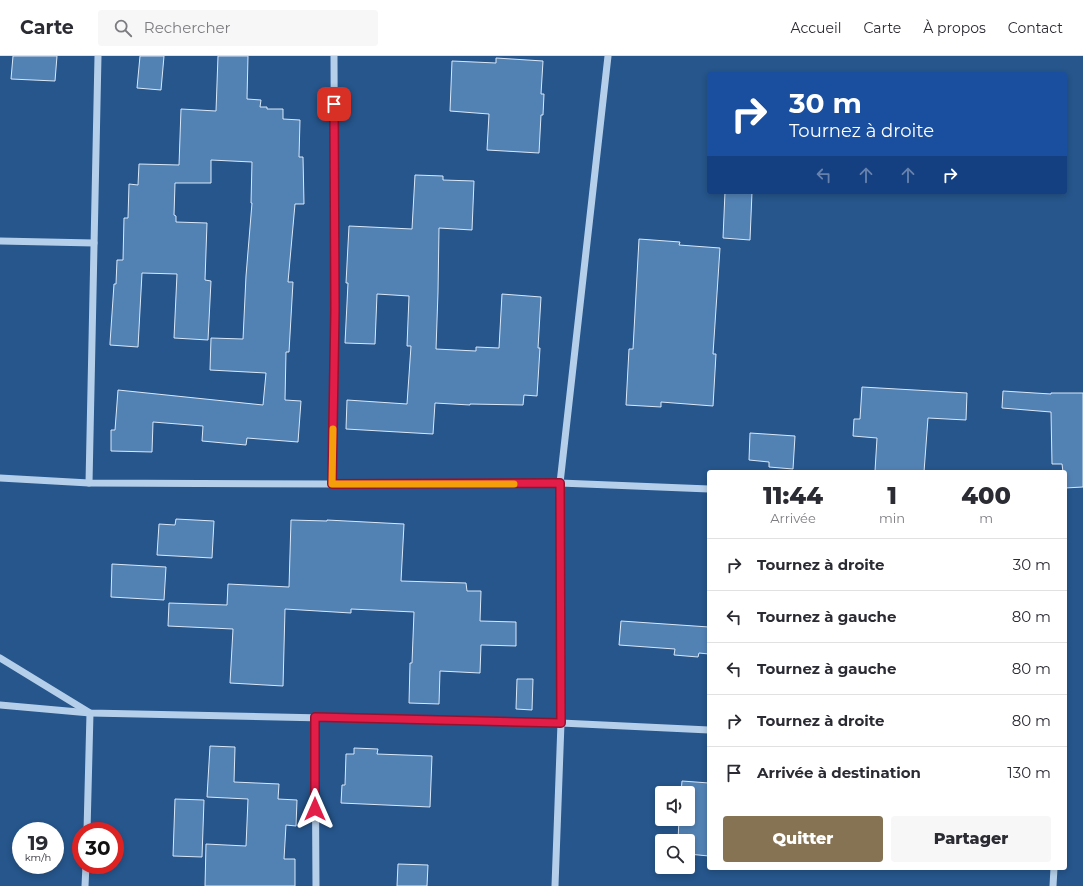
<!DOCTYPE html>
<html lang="fr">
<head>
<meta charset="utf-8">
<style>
  body { margin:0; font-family:Montserrat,sans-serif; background:#f7f7f7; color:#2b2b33; height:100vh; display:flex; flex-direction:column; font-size:15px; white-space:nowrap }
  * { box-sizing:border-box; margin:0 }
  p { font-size:13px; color:#7c7c81 }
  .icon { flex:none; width:22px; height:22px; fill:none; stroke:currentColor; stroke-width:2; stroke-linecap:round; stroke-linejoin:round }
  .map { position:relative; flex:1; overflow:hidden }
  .details { position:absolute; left:707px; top:414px; width:360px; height:400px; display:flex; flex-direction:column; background:#fff; border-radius:4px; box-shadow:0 2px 6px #0003 }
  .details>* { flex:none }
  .top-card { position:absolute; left:707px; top:16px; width:360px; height:122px; border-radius:4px; box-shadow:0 2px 6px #0003; background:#1a4fa0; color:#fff; overflow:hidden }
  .buttons { position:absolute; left:655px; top:730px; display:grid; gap:8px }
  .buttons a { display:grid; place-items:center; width:40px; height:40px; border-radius:4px; background:#fff; box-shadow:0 2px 6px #0003; font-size:20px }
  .speed { position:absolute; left:12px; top:766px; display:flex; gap:8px; font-size:20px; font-weight:700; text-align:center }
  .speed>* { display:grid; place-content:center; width:52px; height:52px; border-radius:50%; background:#fff; box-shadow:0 2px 6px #0003; line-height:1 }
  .speed small { font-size:10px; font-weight:400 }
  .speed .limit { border:6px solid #d22; background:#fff; color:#111 }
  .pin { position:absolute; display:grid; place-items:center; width:34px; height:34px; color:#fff; margin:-17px; border-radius:8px; box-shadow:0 2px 6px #0006 }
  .me { position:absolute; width:44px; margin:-22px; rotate:0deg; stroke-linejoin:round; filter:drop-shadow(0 0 3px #0008) }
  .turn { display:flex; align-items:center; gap:14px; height:84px; padding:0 16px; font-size:18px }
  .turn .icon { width:52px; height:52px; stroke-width:2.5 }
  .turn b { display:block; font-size:28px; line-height:34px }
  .lanes { display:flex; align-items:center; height:38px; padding:0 16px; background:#0003; justify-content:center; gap:20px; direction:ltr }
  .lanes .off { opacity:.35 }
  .eta { display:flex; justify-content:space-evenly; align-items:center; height:68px; text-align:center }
  .eta b { font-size:24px; font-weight:800; line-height:28px }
  .cta { display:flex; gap:8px; margin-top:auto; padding:8px 16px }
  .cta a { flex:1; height:46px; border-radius:4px; background:#857353; color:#fff; font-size:16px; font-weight:800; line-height:46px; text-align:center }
  .cta a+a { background:#f7f7f7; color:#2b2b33 }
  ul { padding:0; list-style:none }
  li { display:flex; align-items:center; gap:12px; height:52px; padding:0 16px; border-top:1px solid #e1e1e2 }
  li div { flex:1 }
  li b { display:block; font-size:15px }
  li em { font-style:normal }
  header { display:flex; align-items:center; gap:24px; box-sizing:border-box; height:56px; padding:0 20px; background:#fff; border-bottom:1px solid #e1e1e2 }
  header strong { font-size:19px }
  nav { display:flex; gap:22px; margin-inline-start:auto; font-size:14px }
  .search { width:280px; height:36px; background:#f7f7f7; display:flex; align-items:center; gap:10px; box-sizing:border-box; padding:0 14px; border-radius:4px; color:#7c7c81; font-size:15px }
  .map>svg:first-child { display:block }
  .building { fill:#5282b4; stroke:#d9e8f8 }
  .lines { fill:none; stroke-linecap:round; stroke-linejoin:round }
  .minor { stroke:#b5cfea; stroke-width:7 }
  .route-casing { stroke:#92132f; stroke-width:10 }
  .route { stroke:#e11d48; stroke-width:7 }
  .slow { stroke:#f59e0b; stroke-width:7 }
</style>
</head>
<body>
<header>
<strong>Carte</strong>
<div class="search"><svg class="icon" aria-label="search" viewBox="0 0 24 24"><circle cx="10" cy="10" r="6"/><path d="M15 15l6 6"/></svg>Rechercher</div>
<nav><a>Accueil</a><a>Carte</a><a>À propos</a><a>Contact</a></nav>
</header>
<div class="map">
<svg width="1083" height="830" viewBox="0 0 1083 830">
  <rect width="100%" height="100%" fill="#26568c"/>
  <g class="building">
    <path d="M13,0H57L55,25L11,23Z"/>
    <path d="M140,0H164L161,34L137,32Z"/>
    <path d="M218,0H248L247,43L261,44L260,51H267V53H283V63L300,64L299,101H303L304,148H295L288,226H293L289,296H286L285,344L301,345L298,386L247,382L246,389L202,385L203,370L153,366L152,396L111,395V374H115L118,334L263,349L266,317L210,314L211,282L243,283L246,220L252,147H251L252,106L211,104V127H175L174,159L176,160V166L207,167L205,224L211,225L208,284L174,282L177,218L142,217L138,291L110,289V287L114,228H116L117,204H123L124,162H128L129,128L138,129L139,108L179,109L181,53L216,55Z"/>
    <path d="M496,2L543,5L541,38H544L543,59H541L539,97L487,94L489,58L450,55L452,5L496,7Z"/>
    <path d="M415,119L443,120V124L474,125L472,174L439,172L438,236L436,293L476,295V291L499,292L502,238L541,241L538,292H540L537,340L524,339L523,349L470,348V349L435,347L433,378L346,373L347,344L407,348L411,290H407L409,240L377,238L375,288L345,287L348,227H346L349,170L412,173Z"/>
    <path d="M725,136H752L750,184L723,182Z"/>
    <path d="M639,183L680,186L679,189L720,192L713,298H716L713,350L661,346V351L626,349L629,293H633Z"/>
    <path d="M862,331L967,337L966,364L928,362L924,416L875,415L877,382L853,380L854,363H860Z"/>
    <path d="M1003,335L1051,338V337H1083V431L1065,432V416H1063L1062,408H1052L1051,356L1002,352Z"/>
    <path d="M750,377L795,380L793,413L769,411V406L749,404Z"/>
    <path d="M176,463L214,465L212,502L157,499L159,468L175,469Z"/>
    <path d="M291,464L327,465V464L404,468L401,525L466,527L467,535H481L480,565L516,566V590L481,589L480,617L440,615L439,648L409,647L410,607H412L414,556L351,553V557L285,553L283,630L230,627L233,573L168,570L169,547L227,549L228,528L289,531Z"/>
    <path d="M112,508L166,511L164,544L111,541Z"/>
    <path d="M621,565L709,571V598L699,597L698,601L674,599L675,593L619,589Z"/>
    <path d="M517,623H533L532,654L516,653Z"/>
    <path d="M210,690L235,691L234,726L279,728L278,743L297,744L296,770L286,769L284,803H295V830H205L206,788L246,790L248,743L207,741Z"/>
    <path d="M354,692L378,693L377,698L432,700L430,751L341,747L342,729H345L346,698H354Z"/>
    <path d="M682,725L709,727V800L688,798V785H678L679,763H688V737H681Z"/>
    <path d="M175,743L204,744L202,801L173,800Z"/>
    <path d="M398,808L428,809L427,830H397Z"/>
  </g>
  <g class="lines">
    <g class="minor">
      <path d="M0,185L94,187"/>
      <path d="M0,422L89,427L332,428L560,427L709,433"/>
      <path d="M89,427L98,0"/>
      <path d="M332,428L335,254L334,0"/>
      <path d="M0,602L90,657L87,775"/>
      <path d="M0,649L90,657L561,667L709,674"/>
      <path d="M315,661L316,830"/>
      <path d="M85,830L86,809"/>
      <path d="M555,830L561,667L560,427L608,0"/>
      <path d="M1053,830L1054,812"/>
    </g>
  </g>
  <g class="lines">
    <defs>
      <path id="route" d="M315,753V661L561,667L560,427L332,428L335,254L334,48"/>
    </defs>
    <use href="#route" class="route-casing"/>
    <use href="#route" class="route"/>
    <path class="slow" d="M333,373L332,428H514"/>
  </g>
</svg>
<div class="buttons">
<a><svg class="icon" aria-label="sound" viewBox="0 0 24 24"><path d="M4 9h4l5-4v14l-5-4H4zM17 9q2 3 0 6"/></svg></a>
<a><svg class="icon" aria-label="search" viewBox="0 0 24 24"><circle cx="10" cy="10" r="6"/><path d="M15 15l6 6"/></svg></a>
</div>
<div class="speed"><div>19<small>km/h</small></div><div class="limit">30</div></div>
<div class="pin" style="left:334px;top:48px;background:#d93025"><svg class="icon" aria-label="arrive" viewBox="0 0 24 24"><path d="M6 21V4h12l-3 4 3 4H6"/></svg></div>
<svg class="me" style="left:315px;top:753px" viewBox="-20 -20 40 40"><path d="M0-17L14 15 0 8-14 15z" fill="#e11d48" stroke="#fff" stroke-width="4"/></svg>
<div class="top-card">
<div class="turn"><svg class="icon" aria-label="right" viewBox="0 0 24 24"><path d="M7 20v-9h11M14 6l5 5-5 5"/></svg><div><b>30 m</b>Tournez à droite</div></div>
<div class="lanes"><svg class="icon off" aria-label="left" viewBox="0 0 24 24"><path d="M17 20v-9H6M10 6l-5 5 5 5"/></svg><svg class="icon off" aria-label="ahead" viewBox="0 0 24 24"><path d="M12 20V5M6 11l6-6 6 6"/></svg><svg class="icon off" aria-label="ahead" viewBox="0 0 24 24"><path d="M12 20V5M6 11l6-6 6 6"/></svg><svg class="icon" aria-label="right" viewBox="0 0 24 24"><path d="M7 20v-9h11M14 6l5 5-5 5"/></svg></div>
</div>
<section class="details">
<div class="eta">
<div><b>11:44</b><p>Arrivée</p></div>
<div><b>1</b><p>min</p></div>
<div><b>400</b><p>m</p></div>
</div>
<ul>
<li><svg class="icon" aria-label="right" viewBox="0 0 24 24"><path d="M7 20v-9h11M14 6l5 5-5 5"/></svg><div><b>Tournez à droite</b></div><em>30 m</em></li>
<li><svg class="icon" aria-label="left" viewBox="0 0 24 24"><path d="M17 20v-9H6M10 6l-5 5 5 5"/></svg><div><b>Tournez à gauche</b></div><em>80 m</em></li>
<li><svg class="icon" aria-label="left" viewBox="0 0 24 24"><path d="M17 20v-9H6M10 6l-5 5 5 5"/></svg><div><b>Tournez à gauche</b></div><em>80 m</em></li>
<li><svg class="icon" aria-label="right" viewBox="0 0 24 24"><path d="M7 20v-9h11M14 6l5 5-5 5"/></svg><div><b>Tournez à droite</b></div><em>80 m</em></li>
<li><svg class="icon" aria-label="arrive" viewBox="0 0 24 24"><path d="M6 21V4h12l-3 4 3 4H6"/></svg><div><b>Arrivée à destination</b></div><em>130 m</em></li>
</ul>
<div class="cta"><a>Quitter</a><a>Partager</a></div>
</section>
</div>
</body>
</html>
